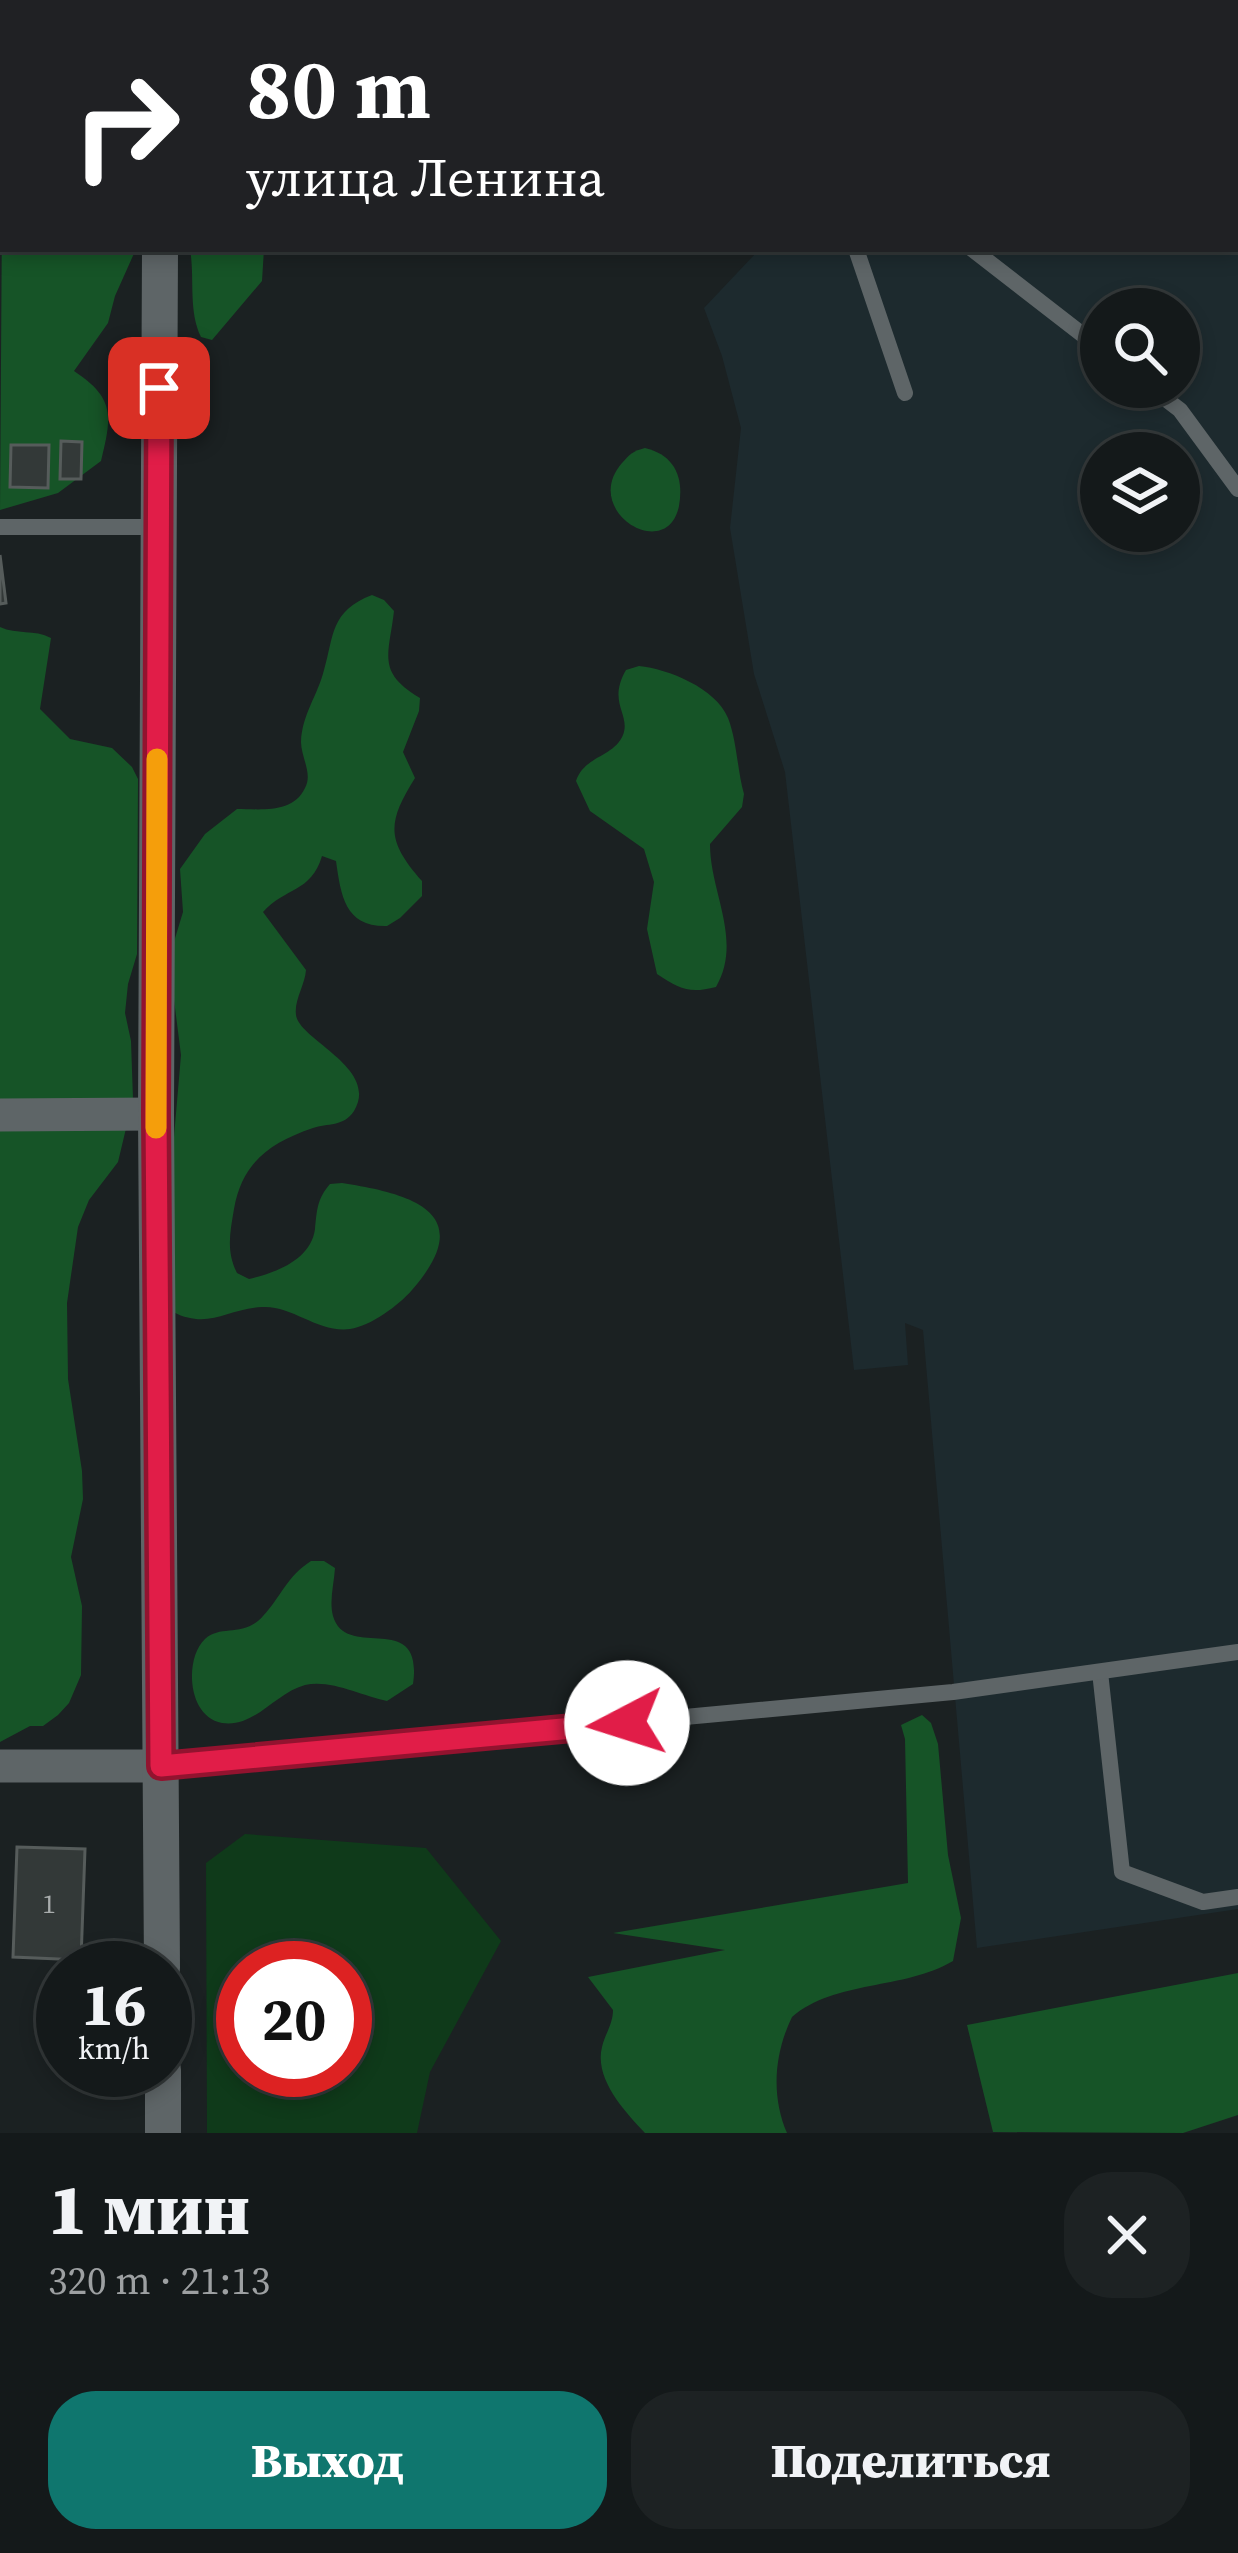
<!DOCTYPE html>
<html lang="ru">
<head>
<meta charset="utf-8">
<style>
  body { margin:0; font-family:"Source Serif 4",serif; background:#1d2223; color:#f1f3f6; height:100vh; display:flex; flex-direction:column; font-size:45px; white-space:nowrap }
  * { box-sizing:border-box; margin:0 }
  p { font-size:39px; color:#9da0a2 }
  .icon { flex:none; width:66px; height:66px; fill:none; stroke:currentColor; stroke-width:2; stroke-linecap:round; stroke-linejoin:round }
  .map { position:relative; height:2133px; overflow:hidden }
  .drawer { display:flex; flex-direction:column; background:#14191a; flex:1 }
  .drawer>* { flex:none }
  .hud { position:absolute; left:0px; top:0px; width:1239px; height:252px; box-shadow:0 6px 18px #0003,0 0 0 3px #333839; background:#202124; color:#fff; overflow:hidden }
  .buttons { position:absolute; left:1080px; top:288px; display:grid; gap:24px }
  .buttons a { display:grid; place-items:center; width:120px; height:120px; border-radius:50%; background:#14191a; box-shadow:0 6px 18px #0003,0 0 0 3px #333839; font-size:60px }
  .speed { position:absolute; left:36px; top:1941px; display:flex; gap:24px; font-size:60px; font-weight:700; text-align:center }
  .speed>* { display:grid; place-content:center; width:156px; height:156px; border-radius:50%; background:#14191a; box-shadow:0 6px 18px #0003,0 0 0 3px #333839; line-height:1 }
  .speed small { font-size:30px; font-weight:400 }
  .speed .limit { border:18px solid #d22; background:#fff; color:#111 }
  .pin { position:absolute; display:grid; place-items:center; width:102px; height:102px; color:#fff; margin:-51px; border-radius:24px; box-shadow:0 6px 18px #0006 }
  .me { position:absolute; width:132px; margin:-66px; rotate:265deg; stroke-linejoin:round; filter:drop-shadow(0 0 9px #0008) }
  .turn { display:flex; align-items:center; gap:42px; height:252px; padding:0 48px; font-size:54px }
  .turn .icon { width:156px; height:156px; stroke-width:2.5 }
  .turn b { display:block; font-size:84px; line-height:102px }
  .round { display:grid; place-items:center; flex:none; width:126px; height:126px; border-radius:48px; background:#1d2223 }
  .headline { display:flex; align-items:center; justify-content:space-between; height:204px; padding:0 48px }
  h1 { font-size:72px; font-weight:800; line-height:90px }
  .cta { display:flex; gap:24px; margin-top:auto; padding:24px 48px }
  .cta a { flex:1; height:138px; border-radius:48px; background:#0f766e; color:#fff; font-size:48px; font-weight:800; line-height:138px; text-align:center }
  .cta a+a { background:#1d2223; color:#f1f3f6 }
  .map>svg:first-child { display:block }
  .built { fill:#1d2a2e; fill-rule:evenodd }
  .green { fill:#0f3a1a; fill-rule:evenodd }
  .forest { fill:#165427 }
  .building { fill:#333938; stroke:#565c5b; stroke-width:3 }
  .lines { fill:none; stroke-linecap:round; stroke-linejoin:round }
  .service { stroke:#5e6567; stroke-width:16 }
  .minor { stroke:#5e6567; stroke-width:33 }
  .tertiary { stroke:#5e6567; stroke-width:36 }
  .route-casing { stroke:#92132f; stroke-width:30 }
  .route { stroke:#e11d48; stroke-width:21 }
  .slow { stroke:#f59e0b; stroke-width:21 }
  .labels { text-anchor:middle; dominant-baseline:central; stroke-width:12; stroke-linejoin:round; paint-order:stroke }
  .number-label { font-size:27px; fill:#a9adad }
</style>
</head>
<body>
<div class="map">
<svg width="1238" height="2133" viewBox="0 0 1238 2133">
  <rect width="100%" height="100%" fill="#1b2122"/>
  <path class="built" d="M528,0H1238V1909L977,1948L923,1330L905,1323L908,1365L854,1370L785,772L754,674L730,528L741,428L722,356L704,308L755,254L756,249H1236V3ZM1101,309H1179V387H1101ZM1101,453H1179V531H1101Z"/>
  <path class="green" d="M245,1834L426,1848L501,1941L430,2072L417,2133H207L206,1863ZM243,1968H345V2070H243Z"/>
  <g class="forest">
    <path d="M3,60V249H136L115,296L108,323L74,371C115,398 112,416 101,461L58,493L0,510Z"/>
    <path d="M190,249H264L262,281L212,340L201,337C188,310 195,278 190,249Z"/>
    <path d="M645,448C675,455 684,478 679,506C667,564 580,511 622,463C630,454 633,451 645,448Z"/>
    <path d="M372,595L384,600L394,611C389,655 376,672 420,698L419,711L403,752L415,778C387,823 386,840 422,881V896L400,918L387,926C345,927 341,896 336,861L322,856C311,893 285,887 263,912L306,970C305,985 294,1000 296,1015C299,1040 380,1068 354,1111C344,1127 327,1123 313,1128C269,1143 242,1163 234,1209C230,1233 226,1251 237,1273L249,1279C275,1273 311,1260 315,1229C317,1210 317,1199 330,1184L342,1183C413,1194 479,1213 412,1290C399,1305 371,1326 350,1329C318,1333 292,1305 262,1307C226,1309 209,1330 173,1312L172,1160L181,1055L173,992V945L183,912L180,869L205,834L237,809C260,809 293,814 305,788C313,774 301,757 301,742C302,714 318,695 324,670C334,636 330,611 372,595Z"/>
    <path d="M0,627C17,635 34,629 51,638L40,709L70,739L112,748L132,767L138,779L137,954L128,984L125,1013L131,1041L133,1099L118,1162L89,1200L78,1227L67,1303L68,1379L82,1471L83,1499L71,1557L82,1606L81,1675L69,1703L58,1715L43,1726H30L0,1742Z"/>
    <path d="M639,666C668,669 716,688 728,718C737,741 737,769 744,794L742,807L710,844C710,893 743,940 716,987C689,994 680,989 657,974L647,929L654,882L644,849L590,811L576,781C584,756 614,757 623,735C631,714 607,703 626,670Z"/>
    <path d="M311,1561H324L335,1568C334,1584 329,1601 333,1616C346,1662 424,1608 413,1684L387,1701C362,1696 331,1679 305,1685C275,1693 255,1728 222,1723C186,1716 185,1657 205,1639C221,1624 244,1638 263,1616C281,1597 287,1576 311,1561Z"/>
    <path d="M922,1715L931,1723L938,1744L948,1855L961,1918L953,1961C904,1990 835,1980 792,2017C774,2054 771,2096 787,2133H645C625,2112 594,2079 602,2047C605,2034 613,2024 613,2010L588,1977L725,1950L613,1933L908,1883L905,1739L901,1725Z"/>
    <path d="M1238,1973V2115L1183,2133L993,2132L967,2025Z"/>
  </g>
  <g class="building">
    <path d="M554,0H867L854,3Z"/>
    <path d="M61,441L82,442L81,479H60Z"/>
    <path d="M11,445H49L48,488L10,487Z"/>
    <path d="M0,555L6,603L0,604Z"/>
    <path d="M17,1847L85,1849L81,1960L13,1957Z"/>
  </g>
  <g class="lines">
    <g class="service">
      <path d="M1236,141H1238"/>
      <path d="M856,249L905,393"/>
      <path d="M972,249L1101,349"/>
      <path d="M1150,387L1180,410L1238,489"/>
      <path d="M0,527H158"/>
      <path d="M1100,1672L1122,1872L1203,1902L1238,1897"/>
      <path d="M161,1766L953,1692L1238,1652"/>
    </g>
    <g class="minor">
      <path d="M0,1115L156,1114"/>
      <path d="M0,1766H161"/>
    </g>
    <g class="tertiary">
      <path d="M162,3V0"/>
      <path d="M160,249L156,1114L162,1968"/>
      <path d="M163,2070V2133"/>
    </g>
  </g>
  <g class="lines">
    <defs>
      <path id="route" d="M159,388L156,1114L161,1766L627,1723"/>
    </defs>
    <use href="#route" class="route-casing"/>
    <use href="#route" class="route"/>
    <path class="slow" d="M156,1128L157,759"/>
  </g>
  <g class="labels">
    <g class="number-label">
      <text x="49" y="1903">1</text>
    </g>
  </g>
</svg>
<div class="buttons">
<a><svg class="icon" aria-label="search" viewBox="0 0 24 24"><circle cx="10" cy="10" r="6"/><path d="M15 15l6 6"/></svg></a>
<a><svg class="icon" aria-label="layers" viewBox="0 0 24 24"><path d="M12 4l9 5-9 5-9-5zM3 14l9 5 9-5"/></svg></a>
</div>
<div class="speed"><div>16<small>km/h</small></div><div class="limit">20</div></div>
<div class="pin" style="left:159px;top:388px;background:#d93025"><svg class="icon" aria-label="arrive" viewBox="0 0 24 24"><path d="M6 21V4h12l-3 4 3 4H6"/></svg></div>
<svg class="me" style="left:627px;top:1723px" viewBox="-20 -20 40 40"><circle r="19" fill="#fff"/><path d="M0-13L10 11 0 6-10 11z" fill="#e11d48"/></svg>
<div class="hud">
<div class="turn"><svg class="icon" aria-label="right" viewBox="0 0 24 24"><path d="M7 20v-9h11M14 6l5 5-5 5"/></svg><div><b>80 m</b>улица Ленина</div></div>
</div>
</div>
<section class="drawer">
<div class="headline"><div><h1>1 мин</h1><p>320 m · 21:13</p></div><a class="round"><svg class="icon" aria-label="close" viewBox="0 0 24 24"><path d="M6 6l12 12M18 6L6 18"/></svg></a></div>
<div class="cta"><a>Выход</a><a>Поделиться</a></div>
</section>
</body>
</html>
